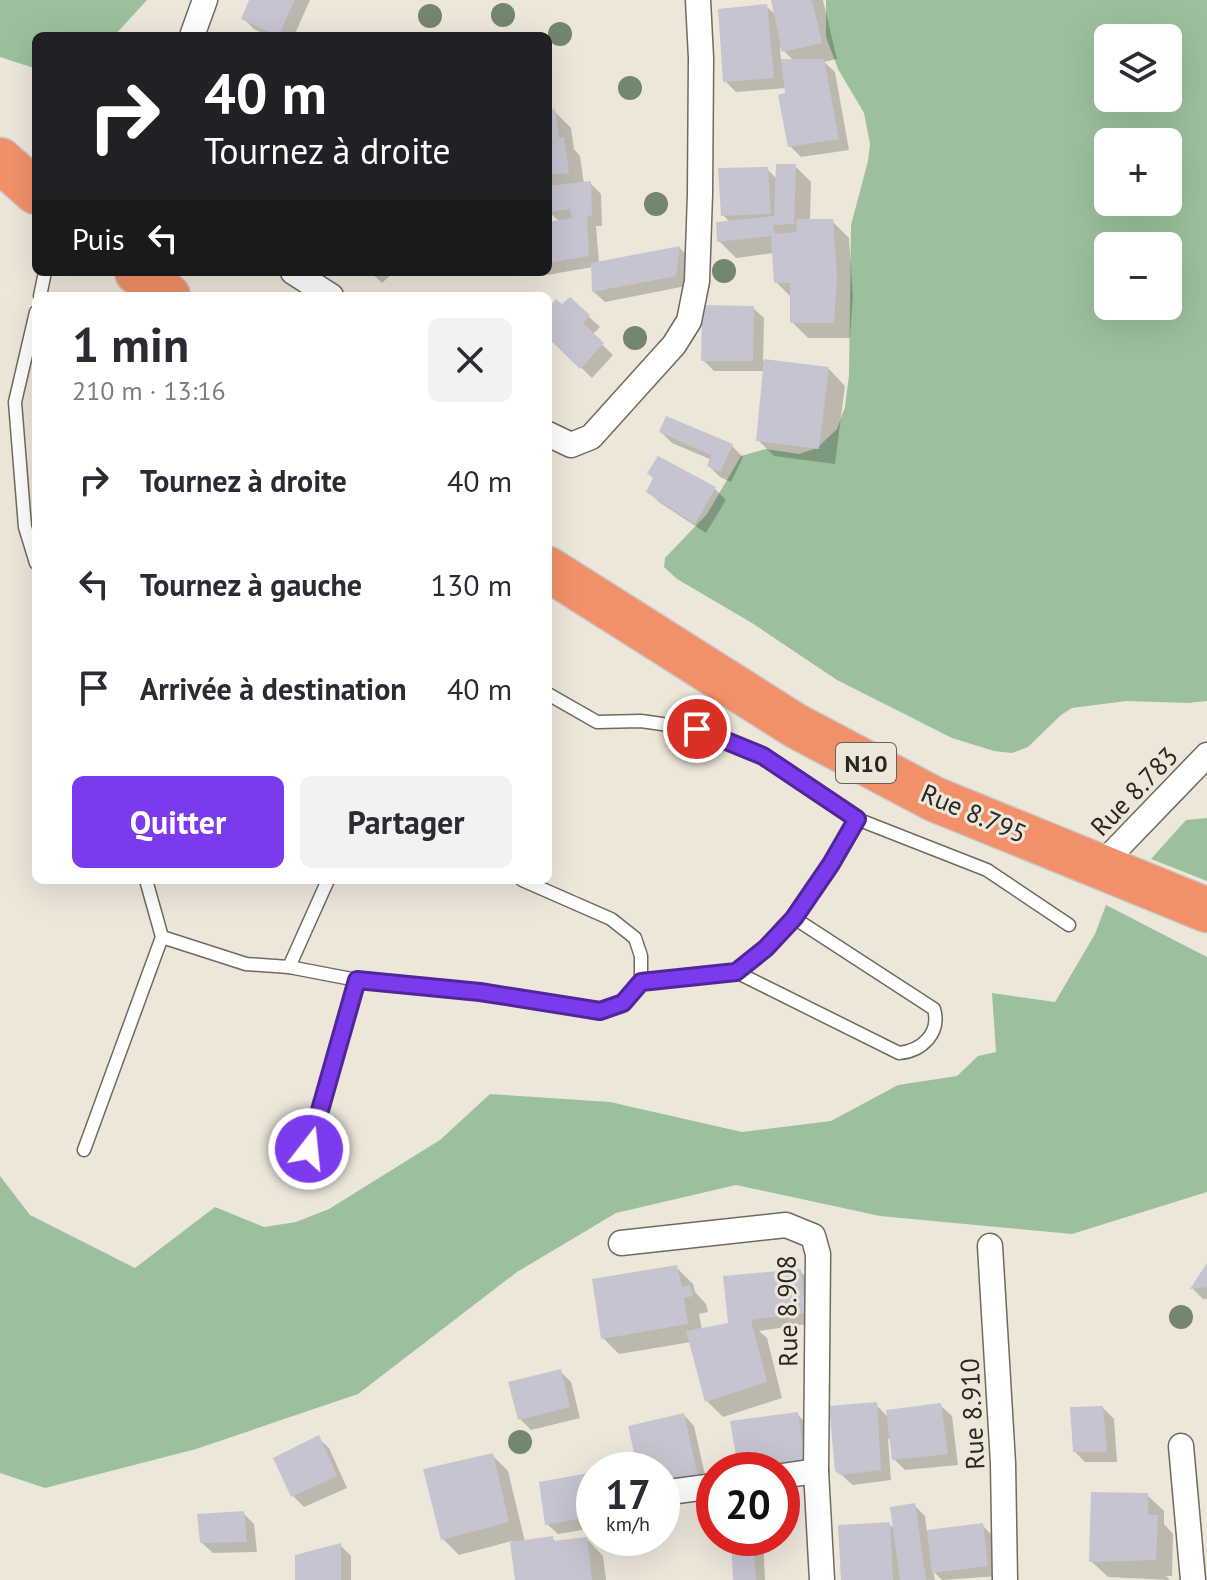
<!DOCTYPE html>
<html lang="fr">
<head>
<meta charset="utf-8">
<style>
  body { margin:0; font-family:"PT Sans",sans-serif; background:#f2f2f3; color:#2b2b33; height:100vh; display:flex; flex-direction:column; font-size:30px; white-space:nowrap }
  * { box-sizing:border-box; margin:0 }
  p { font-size:26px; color:#7c7c81 }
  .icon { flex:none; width:44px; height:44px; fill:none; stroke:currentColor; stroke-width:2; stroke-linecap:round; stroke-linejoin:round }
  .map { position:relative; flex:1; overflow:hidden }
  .panel { position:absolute; left:32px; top:292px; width:520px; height:592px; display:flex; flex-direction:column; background:#fff; border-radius:12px; box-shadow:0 8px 32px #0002 }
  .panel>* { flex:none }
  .hud { position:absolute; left:32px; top:32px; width:520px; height:244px; border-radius:12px; box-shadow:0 8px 32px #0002; background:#202124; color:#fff; overflow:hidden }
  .fabs { position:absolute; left:1094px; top:24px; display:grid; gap:16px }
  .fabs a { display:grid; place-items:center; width:88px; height:88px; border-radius:12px; background:#fff; box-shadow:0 8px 32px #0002; font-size:40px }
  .speed { position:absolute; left:576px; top:1452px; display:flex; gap:16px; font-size:40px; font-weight:700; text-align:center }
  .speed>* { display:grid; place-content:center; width:104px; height:104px; border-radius:50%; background:#fff; box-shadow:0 8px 32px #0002; line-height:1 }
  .speed small { font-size:20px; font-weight:400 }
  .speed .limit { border:12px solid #d22; background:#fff; color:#111 }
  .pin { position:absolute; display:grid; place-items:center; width:68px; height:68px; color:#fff; margin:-34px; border:4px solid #fff; border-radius:50%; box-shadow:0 2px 8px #0007 }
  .me { position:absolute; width:88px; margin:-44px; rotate:16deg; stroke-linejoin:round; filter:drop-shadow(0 0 6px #0008) }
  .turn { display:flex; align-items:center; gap:28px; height:168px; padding:0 40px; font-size:36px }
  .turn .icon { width:104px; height:104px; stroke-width:2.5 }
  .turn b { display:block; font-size:56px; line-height:68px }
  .then { display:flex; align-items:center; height:76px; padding:0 40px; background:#0003; gap:16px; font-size:30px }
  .round { display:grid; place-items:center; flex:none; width:84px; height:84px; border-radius:12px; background:#f2f2f3 }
  .headline { display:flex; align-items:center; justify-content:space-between; height:136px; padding:0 40px }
  h1 { font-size:48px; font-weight:800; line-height:60px }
  .action { display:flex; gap:16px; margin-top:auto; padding:16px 40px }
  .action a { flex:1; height:92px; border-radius:12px; background:#7c3aed; color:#fff; font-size:32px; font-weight:800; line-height:92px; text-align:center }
  .action a+a { background:#f2f2f3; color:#2b2b33 }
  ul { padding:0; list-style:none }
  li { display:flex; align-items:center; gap:24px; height:104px; padding:0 40px }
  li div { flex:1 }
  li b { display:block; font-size:30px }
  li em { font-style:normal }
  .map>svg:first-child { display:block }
  .green { fill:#9cc09e; fill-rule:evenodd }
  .shadow { fill:#0003; fill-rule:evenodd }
  .building { fill:#c7c4d1 }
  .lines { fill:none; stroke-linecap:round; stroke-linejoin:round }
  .lane-casing { stroke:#706a5f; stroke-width:15 }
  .street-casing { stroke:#706a5f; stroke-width:27 }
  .highway-casing { stroke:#c8c7c6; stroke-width:47 }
  .lane { stroke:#fff; stroke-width:12 }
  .street { stroke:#fff; stroke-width:24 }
  .highway { stroke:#f29169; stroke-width:44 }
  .tree { fill:#73866e }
  .route-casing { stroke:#51269a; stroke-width:20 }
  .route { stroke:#7c3aed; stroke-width:14 }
  .labels { text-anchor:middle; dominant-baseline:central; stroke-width:6; stroke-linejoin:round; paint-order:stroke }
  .shield { fill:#ede7da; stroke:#64615a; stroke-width:2 }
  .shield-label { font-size:24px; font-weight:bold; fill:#2a2723 }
  .street-label { font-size:26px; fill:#2a2723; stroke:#ede7da }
</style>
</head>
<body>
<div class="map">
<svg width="1207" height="1580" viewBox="0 0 1207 1580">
  <rect width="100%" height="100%" fill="#ede7da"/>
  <g class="green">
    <path d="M0,0H147L114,36H36L34,68L0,57Z"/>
    <path d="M826,0H1207V701L1188,703L1126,701L1072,708L1061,715L1028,747L1012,753L994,751L952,738L837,680L752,623L677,579L664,567L665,558L707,514L741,456L766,449L799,454L817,448L837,429L845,407L849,375L851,225L868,161L870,144L864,113L838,69L826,37ZM1108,38H1168V98H1108ZM1108,142H1168V202H1108ZM1108,246H1168V306H1108Z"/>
    <path d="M1207,818V881L1151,859L1186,820Z"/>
    <path d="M1106,905L1207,957V1192L1072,1234L880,1216L736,1185L616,1213L517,1272L358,1394L196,1449L45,1488L0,1473V1176L30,1215L135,1268L215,1207L264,1227L296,1222L329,1209L440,1140L490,1094L610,1102L742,1132L831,1121L898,1085L957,1076L978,1056L996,1052L992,993L1055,1002L1095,934Z"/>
  </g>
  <g class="shadow">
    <path d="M251,0H310L294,36H267L254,29L243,18Z"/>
    <path d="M773,0H823L837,59L824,62L835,72L849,150L801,157L790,146L786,88L736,92L725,81L766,6L777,16ZM780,47L794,61H781Z"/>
    <path d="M554,111L571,128L574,149L580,156L584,184L590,183L601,194L602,226H596L599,263L680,248L690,259L686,286L605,302L594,292L593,267L547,275L544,272H548V224L560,222L549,212L548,205V112Z"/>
    <path d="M795,166L811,182L810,221H832L849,238L853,296L850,338H808L792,322V298L776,282L774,253L736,258L719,241L730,222L723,215L767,169L777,179Z"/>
    <path d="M370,272H394L382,283Z"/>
    <path d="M570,299L600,327L592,335L613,355L592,378L548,336V311L562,307Z"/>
    <path d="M753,308L764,318L763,361L829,369L845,386L835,464L774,456L758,440L764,371H714L703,360Z"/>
    <path d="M661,432L732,446L743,457L731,482L720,477L709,466L712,460L672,443Z"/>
    <path d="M659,459L715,489L726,500L706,533L659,502L648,491L655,478Z"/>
    <path d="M676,1267L693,1284L695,1292L706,1304L708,1312L699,1314L702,1330L732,1325L800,1271L811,1282L815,1323L759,1331L767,1338L782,1398L723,1417L707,1401L691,1342L619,1354L603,1338Z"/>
    <path d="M1207,1268V1299H1203L1193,1289Z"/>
    <path d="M560,1371L571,1382L580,1418L531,1430L520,1419Z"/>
    <path d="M876,1405L889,1418L941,1406L952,1416L958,1465L905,1470L894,1459L892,1438L888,1439L891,1480L853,1485L848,1481L837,1470Z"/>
    <path d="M1103,1408L1114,1419L1117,1462H1085L1075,1452Z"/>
    <path d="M797,1414L808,1425L815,1471L743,1470L740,1467Z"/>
    <path d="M684,1415L694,1426L708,1488L662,1470H640Z"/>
    <path d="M318,1438L329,1448L347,1488L304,1507L293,1496L275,1459Z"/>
    <path d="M492,1455L508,1471L525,1542L552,1538L557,1543L587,1539L603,1556L606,1580H517L512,1541L459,1555L443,1539Z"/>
    <path d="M594,1474V1528L558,1534L547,1524Z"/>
    <path d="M1147,1495L1164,1511V1524L1173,1534L1172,1576H1166L1170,1580L1108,1577L1091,1561Z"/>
    <path d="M914,1505L925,1516L927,1532L982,1525L993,1536L998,1576L942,1580L933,1571L935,1580H843L889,1524L895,1529Z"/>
    <path d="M243,1513L254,1524L257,1552L213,1553L202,1543Z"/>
    <path d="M733,1538H763L765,1580H735Z"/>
    <path d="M340,1545L351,1556V1580H297Z"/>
  </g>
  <g class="building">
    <path d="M249,0H295L278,36L241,19Z"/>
    <path d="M771,0H812L822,43L782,52Z"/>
    <path d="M767,4L774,78L723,82L718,9Z"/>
    <path d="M781,59H824L839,139L788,147L778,95L785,93Z"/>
    <path d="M555,109L559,138L564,137L569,173L548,175V110Z"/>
    <path d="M776,164H796L794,224L773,225L775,234L796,232L797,219H833L837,278L834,323H790V283H774L771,236L717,242L716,222L774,216Z"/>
    <path d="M768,167L771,214L721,216L718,168Z"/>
    <path d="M591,181L592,215L587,216L589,256L548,263V222L572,218L570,209L548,212V186Z"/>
    <path d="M680,246L676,276L592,292L591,263Z"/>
    <path d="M570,297L590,315L583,323L604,343L580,369L548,338V308L556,299L562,304Z"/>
    <path d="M702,305L754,306L753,361H701Z"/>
    <path d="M764,359L829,367L819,449L756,441Z"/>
    <path d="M666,416L733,444L720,472L707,466L711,455L659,432Z"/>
    <path d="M658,456L716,487L695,524L646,492L653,478L647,473Z"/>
    <path d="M1207,1263V1287L1190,1289L1197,1278Z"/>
    <path d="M677,1265L682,1287L690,1285L693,1296L684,1298L688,1324L601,1339L592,1279Z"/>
    <path d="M801,1269L805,1313L751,1320L767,1382L705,1402L686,1331L728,1323L723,1276Z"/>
    <path d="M561,1369L570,1407L518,1420L508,1382Z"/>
    <path d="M877,1402L881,1470L840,1475L835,1471L829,1406Z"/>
    <path d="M941,1403L948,1454L892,1460L886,1410Z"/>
    <path d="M1103,1406L1107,1452H1073L1070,1407Z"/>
    <path d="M798,1412L805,1461L738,1468L730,1421Z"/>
    <path d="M684,1413L698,1477L662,1485V1470H638L628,1426Z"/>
    <path d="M319,1435L337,1476L291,1497L273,1458Z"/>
    <path d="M493,1453L509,1522L441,1540L423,1469Z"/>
    <path d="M594,1472V1516L545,1525L539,1482Z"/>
    <path d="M1091,1492L1148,1493V1515H1158L1156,1560L1089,1562Z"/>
    <path d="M915,1503L926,1580H900L890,1507Z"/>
    <path d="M244,1511L247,1542L200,1543L197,1514Z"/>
    <path d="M890,1522L893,1580H841L838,1525Z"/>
    <path d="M983,1523L988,1566L932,1573L927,1530Z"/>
    <path d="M553,1536V1541L587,1537L592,1580H515L510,1542Z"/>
    <path d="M731,1538H753L756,1580H733Z"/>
    <path d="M341,1543V1580H295V1555Z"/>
  </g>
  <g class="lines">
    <defs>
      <g id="lane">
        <path d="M40,296L45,272"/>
        <path d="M36,312L15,402L25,527L36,563"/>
        <path d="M548,694L597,722L641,721L697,729L763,756L857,819L987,870L1069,925"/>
        <path d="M146,880L162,937L246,964L289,967L357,980L480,992L600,1011L623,1003L641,982V956L635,938L611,919L522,880"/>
        <path d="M289,967L328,880"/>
        <path d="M736,972L899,1053C921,1051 941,1034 934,1009L794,918"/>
        <path d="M641,982L736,972L766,948L794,918L831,864L857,819"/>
        <path d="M84,1150L162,937"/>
        <path d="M301,1178L357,980"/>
      </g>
      <g id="street">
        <path d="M192,36L205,0"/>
        <path d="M293,272L331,296"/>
        <path d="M548,434L571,445L591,437L674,345L689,321L697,281L700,194L701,58L698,0"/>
        <path d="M1101,865L1207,755"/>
        <path d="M621,1243L786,1225L813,1236L818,1254L816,1471L822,1580"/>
        <path d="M990,1246L1003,1463L1005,1580"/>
        <path d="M1181,1446L1193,1580"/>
        <path d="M782,1476L816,1471"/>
        <path d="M662,1493L714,1486"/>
      </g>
      <g id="highway">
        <path d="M0,160L36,192"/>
        <path d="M137,272L168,296"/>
        <path d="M548,569L796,726L934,799L1207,910"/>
      </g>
    </defs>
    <use href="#lane" class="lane-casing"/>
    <use href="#street" class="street-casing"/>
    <use href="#highway" class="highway-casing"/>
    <use href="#lane" class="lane"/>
    <use href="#street" class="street"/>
    <use href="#highway" class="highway"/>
  </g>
  <g class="tree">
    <circle cx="503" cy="15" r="12"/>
    <circle cx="430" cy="16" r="12"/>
    <circle cx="560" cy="34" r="12"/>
    <circle cx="630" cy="88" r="12"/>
    <circle cx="656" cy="204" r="12"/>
    <circle cx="724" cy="271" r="12"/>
    <circle cx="635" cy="338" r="12"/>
    <circle cx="1181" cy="1317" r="12"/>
    <circle cx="520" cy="1442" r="12"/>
  </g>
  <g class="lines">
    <defs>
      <path id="route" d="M309,1149L357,980L480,992L600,1011L623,1003L641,982L736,972L766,948L794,918L831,864L857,819L763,756L697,729"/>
    </defs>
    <use href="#route" class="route-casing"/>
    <use href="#route" class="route"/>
  </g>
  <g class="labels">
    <rect class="shield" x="836" y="743" width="60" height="40" rx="6"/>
    <g class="shield-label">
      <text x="866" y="763">N10</text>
    </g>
    <g class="street-label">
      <text transform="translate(1134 791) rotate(-46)">Rue 8.783</text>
      <text transform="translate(974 813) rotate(23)">Rue 8.795</text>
      <text transform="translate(787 1311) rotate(-91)">Rue 8.908</text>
      <text transform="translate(972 1414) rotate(-93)">Rue 8.910</text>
    </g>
  </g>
</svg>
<div class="fabs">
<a><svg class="icon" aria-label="layers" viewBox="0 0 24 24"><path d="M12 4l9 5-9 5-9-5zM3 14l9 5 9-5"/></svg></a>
<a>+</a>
<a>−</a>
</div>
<div class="speed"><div>17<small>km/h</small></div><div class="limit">20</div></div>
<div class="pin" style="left:697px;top:729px;background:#d93025"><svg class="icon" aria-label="arrive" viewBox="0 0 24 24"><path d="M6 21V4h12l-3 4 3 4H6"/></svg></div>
<svg class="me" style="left:309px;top:1149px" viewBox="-20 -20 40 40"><circle r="17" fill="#7c3aed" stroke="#fff" stroke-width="3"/><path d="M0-11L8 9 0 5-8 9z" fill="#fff"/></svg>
<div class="hud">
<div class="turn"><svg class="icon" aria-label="right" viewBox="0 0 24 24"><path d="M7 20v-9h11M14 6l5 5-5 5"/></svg><div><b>40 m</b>Tournez à droite</div></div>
<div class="then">Puis<svg class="icon" aria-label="left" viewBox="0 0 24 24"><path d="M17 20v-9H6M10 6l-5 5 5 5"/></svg></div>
</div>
<section class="panel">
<div class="headline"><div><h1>1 min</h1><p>210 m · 13:16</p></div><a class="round"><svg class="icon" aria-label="close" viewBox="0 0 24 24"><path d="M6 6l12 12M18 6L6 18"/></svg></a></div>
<ul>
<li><svg class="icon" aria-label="right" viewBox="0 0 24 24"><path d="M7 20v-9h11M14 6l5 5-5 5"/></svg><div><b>Tournez à droite</b></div><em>40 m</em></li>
<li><svg class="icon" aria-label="left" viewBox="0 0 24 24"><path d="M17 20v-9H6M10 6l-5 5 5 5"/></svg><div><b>Tournez à gauche</b></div><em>130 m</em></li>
<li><svg class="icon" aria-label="arrive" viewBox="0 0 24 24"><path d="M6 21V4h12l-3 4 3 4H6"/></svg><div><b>Arrivée à destination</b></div><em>40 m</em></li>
</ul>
<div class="action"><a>Quitter</a><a>Partager</a></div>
</section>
</div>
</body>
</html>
